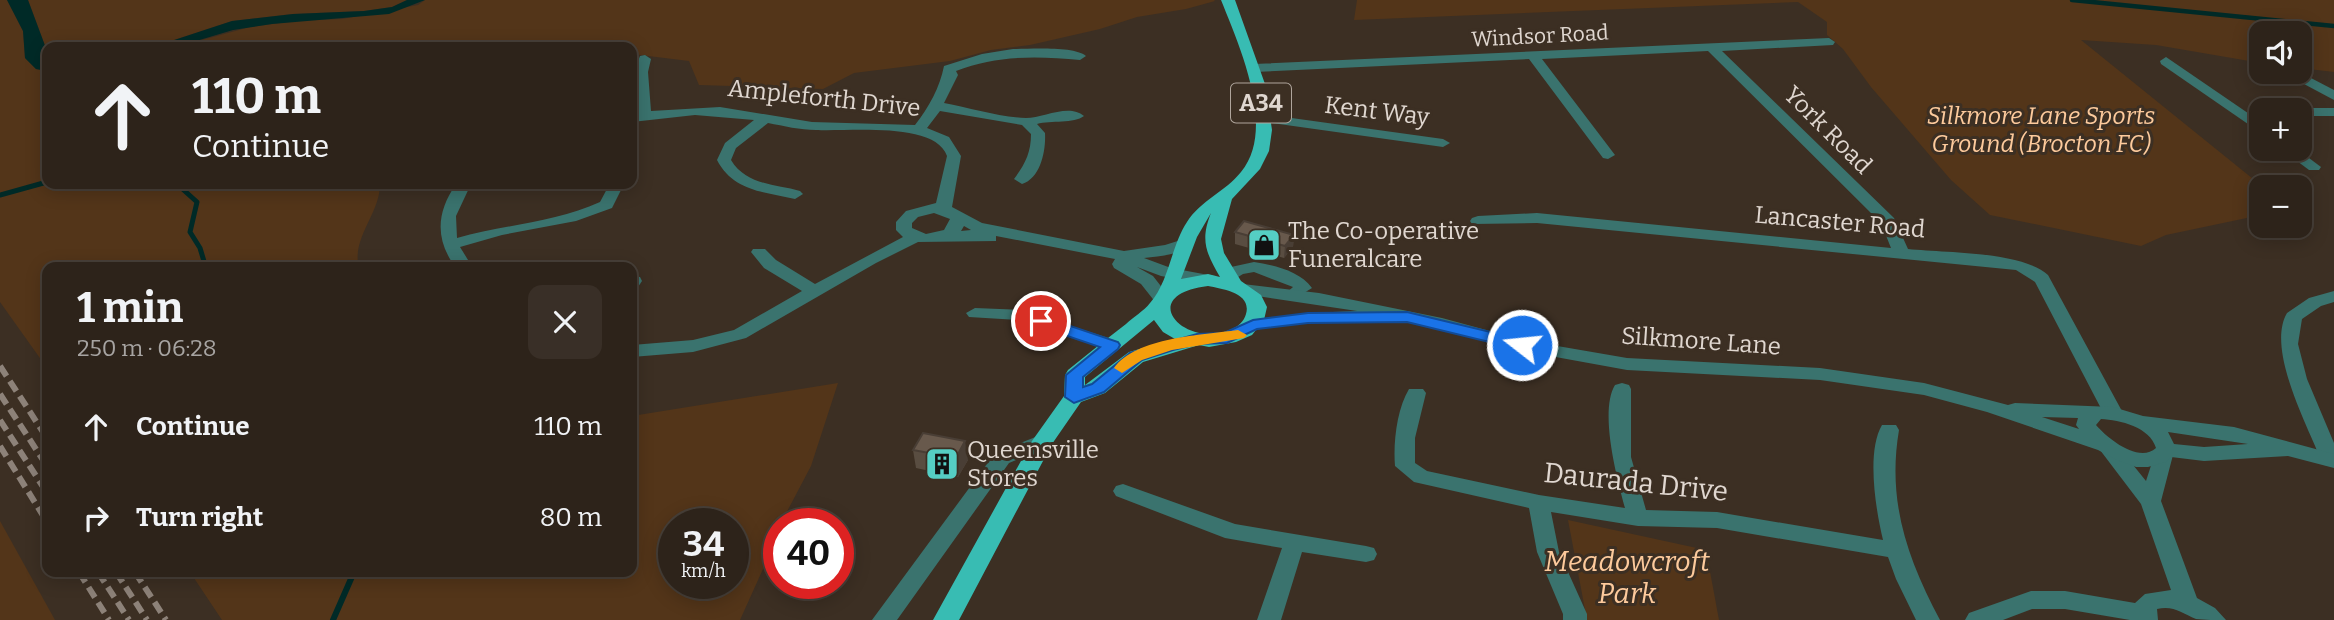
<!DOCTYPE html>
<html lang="en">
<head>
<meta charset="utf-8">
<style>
  body { margin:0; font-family:Bitter,serif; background:#392f27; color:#f1f3f6; height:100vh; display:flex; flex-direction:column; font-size:26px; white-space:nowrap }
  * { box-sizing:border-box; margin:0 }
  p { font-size:23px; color:#a7a4a2 }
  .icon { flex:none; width:38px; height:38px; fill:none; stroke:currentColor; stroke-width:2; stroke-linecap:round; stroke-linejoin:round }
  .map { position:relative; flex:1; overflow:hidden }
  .side { position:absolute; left:42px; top:262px; width:595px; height:315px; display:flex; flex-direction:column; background:#2d231a; border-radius:14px; box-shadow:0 4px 18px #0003,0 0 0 2px #484039 }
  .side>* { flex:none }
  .hud { position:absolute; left:42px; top:42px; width:595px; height:147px; border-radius:14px; box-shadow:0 4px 18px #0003,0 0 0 2px #484039; background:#2d231a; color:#f1f3f6; overflow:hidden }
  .controls { position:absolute; left:2249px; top:21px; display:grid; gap:14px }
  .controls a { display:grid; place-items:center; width:63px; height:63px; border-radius:14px; background:#2d231a; box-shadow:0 4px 18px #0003,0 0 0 2px #484039; font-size:35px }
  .speed { position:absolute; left:658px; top:508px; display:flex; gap:14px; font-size:35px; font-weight:700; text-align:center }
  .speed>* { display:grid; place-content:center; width:91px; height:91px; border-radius:50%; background:#2d231a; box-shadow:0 4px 18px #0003,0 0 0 2px #484039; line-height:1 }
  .speed small { font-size:18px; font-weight:400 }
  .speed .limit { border:10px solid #d22; background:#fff; color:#111 }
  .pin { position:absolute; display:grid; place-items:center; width:60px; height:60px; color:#fff; margin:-30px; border:4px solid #fff; border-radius:50%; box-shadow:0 2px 7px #0007 }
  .me { position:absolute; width:77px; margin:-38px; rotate:286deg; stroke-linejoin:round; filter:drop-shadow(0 0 5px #0008) }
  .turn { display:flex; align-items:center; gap:24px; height:147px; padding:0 35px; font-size:32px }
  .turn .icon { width:91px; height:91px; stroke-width:2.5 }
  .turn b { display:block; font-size:49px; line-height:60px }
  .round { display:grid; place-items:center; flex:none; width:74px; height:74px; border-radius:14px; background:#392f27 }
  .summary { display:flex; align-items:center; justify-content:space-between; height:119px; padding:0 35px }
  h1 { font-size:42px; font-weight:700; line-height:52px }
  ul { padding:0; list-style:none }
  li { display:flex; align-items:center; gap:21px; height:91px; padding:0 35px }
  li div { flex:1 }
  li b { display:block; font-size:26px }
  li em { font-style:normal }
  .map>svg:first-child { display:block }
  .green { fill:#533519; fill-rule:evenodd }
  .water { fill:#002a27 }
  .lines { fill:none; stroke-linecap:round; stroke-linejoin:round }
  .stream-far2 { stroke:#002a27; stroke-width:4.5 }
  .stream-far1 { stroke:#002a27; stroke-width:5 }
  .stream { stroke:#002a27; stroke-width:6 }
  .minor { fill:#3a736e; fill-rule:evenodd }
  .tertiary { fill:#3a736e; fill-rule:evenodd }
  .trunk { fill:#38bcb3; fill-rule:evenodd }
  .rail { stroke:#8d8279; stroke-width:6; stroke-dasharray:12 6; stroke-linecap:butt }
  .wall { fill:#594d41 }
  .shaded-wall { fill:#493e35 }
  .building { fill:#68594c; stroke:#493e35; stroke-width:2 }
  .route { fill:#1a73e8; stroke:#114b97; stroke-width:2 }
  .slow { fill:#f59e0b }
  .labels { text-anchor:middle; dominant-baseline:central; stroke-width:6; stroke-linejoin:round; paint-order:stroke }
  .far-street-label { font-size:21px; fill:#e0d7d0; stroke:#3c2f23 }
  .shield { fill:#3c2f23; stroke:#afa59c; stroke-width:2 }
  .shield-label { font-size:23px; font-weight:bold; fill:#e0d7d0 }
  .street-label { font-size:24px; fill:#e0d7d0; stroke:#3c2f23 }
  .park-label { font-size:24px; font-style:italic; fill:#fdca9c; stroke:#3c2f23 }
  .poi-label { font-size:24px; fill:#e0d7d0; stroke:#3c2f23; text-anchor:start }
  .near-street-label { font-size:28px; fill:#e0d7d0; stroke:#3c2f23 }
  .near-park-label { font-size:28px; font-style:italic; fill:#fdca9c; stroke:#3c2f23 }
</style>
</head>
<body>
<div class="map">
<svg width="2334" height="620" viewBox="0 0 2334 620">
  <rect width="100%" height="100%" fill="#3c2f23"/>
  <g class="green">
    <path d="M0,0H7L23,31L25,58L36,69L47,71V184H380C380,214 351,238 359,268H47V368L0,302Z"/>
    <path d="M28,0H407L392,7L364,11L293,14L232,21L153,47H47V51Z"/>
    <path d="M425,0H1214L1215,1L1186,9L1137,17L1100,29L1030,45L991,50L950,61L854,73L823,89L699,85L689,61L632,54V47H176L250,27L295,21L342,19L418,5Z"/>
    <path d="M1357,0H2334V72L2300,68V33H2261V63L2156,45L2081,40L2263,187L2261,215L2166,235L2141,246L1990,215L1951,180L1871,87L1843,49L1827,35V22L1798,2L1354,20Z"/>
    <path d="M838,383L811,466L781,523H779L768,558L740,620H222L190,572H632V416ZM674,523H733V583H674Z"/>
    <path d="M1568,520L1706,550L1719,620H1587Z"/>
    <path d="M0,521L55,620H0Z"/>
  </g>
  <g class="water">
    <path d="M7,0H28L47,51V71L36,69L25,58L23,31Z"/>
    <path d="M407,0H425L389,14L272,24L233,30L176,47H153L232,21L293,14L364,11L392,7Z"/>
  </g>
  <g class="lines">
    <path class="stream-far2" d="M2072,0L2334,26"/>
    <g class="stream-far1">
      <path d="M177,184L197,202L190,232L200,248L206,268"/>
      <path d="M0,195L47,182"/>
    </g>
    <path class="stream" d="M333,620L354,572"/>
    <g class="minor">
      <path d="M1829,38L1835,42L1833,45L1722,51L1894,218L1908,249C1945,253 2021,251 2048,275L2123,413L2120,418H2106L2035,282L2016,270L1537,223L1472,224L1470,221L1472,218L1478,216L1537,213L1891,248L1881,223L1708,51L1542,59L1615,155L1608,159L1603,158L1529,59L1254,72L1247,68L1254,64Z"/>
      <path d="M1013,49C1031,49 1074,46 1086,56L1080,60C1037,56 997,55 956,71L958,75L944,103C970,108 999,117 1026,118C1043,118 1069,103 1084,116C1074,124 1051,120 1037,124L1045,133C1046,150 1041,178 1022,184L1014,179C1025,164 1031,153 1031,134L1022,125L940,111L927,128L949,137L961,156L952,207L982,223L1124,251L1165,245L1184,239L1190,241L1192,244C1180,255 1160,256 1144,258L1171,268L1214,276L1216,280L1214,284L1208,285L1161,276L1137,267L1153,276L1171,299L1162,304L1156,303L1141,284L1114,268L1112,264L1115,259L996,236V241L918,242L876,263L746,338L693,352L632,357V345L693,340L734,330L802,291L764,268L751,252L753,249H765L776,260L815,284L903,237L896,230V222L906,211L936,203L947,156C935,121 847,132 816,130C800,130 784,126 768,123L736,148L731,160C746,185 775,184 800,191L803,194L795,199C764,192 733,191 717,160L725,143L754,120L695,115L632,122V114L637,113L634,72L640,56L645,55L651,59L648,72L651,111L720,107L812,122L915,125C929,107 940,87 944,66L982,54ZM934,213L950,219L944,230L926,234L912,228V223L918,217ZM964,226L971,230L961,231Z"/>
      <path d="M2166,57L2261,122V133L2161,64L2160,61Z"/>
      <path d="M2309,77L2334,90V100L2304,84V78Z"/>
      <path d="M2300,108H2334V116H2300V110H2294Z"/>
      <path d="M1263,114L1443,139L1450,143L1443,147L1258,121V115Z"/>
      <path d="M2281,149H2297L2321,167L2319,170H2309Z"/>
      <path d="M456,184H471L456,216L457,238C503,225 556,222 600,202L608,187L613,185L621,190L612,208L576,221L502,235L460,247L473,268H456C435,240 436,213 456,184Z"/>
      <path d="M1254,262C1274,265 1300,271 1312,288L1294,299L1285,294L1293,287L1254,272L1243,274L1230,282L1222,277L1231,267Z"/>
      <path d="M632,276L640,277L642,281L638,287L632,288Z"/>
      <path d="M2334,291V302L2321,306L2302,319L2298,344L2307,379L2334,443V466L2324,465L2321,460C2307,424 2266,349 2287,313L2309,298Z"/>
      <path d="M975,308L1021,310L1118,341L1121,345L1112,351L1019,320L969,317L966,313Z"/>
      <path d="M1622,383L1629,385L1631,389V457L1646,510L1717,512L1883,540C1876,511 1866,452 1882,425H1896L1899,430C1887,501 1907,558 1940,620H1916L1896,579L1888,557L1717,528L1638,526L1551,512L1559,552L1587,614V620H1563V614L1537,552L1529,508L1414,482L1395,466C1393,442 1397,409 1409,389H1423L1426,393L1415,438V463L1427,471L1539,495L1625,508C1617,479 1599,411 1615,385Z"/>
      <path d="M1043,434L1050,436L1053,441L1050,446L1009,463L897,620H872L995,453Z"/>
      <path d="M2110,443L2117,445L2146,481L2156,450H2170L2173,455L2161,501L2197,598L2215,608L2226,620C2217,620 2204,620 2196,619C2182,613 2173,605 2157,609L2158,620H2130L2065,609H2032L2003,620H1965L1969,613L2031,591H2065L2135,603L2145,594L2171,590L2141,504L2100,450L2103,445Z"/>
      <path d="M1123,484L1235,524L1366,546L1374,548L1377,554L1374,560L1366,562L1302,552L1281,620H1257L1282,548L1225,538L1116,496L1113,491L1116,486Z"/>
    </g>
    <path class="tertiary" d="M1243,284L1319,293L1442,318L1523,340L1627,358L1820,368L1924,383L2008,405L2015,403L2113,407L2143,416L2234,427L2334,454V468L2288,456L2204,461L2171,457L2166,462L2148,467H2136L2117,460L2098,450L1987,412L1924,395L1820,380L1627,370L1522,351L1440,328L1373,314L1371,320L1365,321L1308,323L1253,330L1244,325L1247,321L1308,313L1357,311L1237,293L1234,289ZM2042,417L2078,418L2076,425L2079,429ZM2101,419C2120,420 2150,427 2156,448C2139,464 2107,438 2096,425ZM2168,432L2248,444L2204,447L2174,444Z"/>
    <path class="trunk" d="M1221,0H1235L1265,84L1272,130L1269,151L1260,169L1232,199L1221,239L1224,253L1241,281L1261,295L1267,307L1264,320L1252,335L1236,342L1209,347L1199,345L1143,362L1105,393L1081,402L1052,444L959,620H933L1032,441L1064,396L1065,375L1068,370C1087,355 1106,339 1126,324C1133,317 1144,311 1150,303C1169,282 1171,246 1187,222C1201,200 1225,192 1241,172C1277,129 1239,45 1221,0ZM1211,213C1200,240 1206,253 1220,277L1208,274L1181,279L1197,237ZM1208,286C1223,289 1252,293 1246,314C1244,321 1239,326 1232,329C1186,351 1133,295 1208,286ZM1154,320L1163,332L1175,339L1129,352L1085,385V377Z"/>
    <g class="rail">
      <path d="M0,366L47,438"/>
      <path d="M0,394L47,466"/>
      <path d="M0,420L47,493"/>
      <path d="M0,446L47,522"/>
      <path d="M79,572L109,620"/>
      <path d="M98,572L129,620"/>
      <path d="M116,572L147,620"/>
      <path d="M135,572L166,620"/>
    </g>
  </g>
  <g class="wall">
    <path d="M1235,232L1294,235L1293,247L1284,258L1235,244Z"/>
    <path d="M913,450L968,460L958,477L916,468Z"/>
  </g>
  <g class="shaded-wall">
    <path d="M1294,235L1293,247L1284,258L1285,246Z"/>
    <path d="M965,441L968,460L958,477L956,458Z"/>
  </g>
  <g class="building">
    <path d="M1244,221L1294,235L1285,246L1235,232Z"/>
    <path d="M923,433L965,441L956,458L913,450Z"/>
  </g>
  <path class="route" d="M1407,312L1528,341L1530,345L1522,350L1407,322L1308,323L1257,329L1227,343L1197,344L1173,350L1142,360L1104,392L1074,403L1065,397L1066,375L1100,347L1035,325L1033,321L1041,316L1118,342L1120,345L1118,349L1083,377V387L1092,384L1130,353L1197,334L1224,333L1253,320L1308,313Z"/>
  <path class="slow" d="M1238,330L1247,335L1244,338L1172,350L1142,360L1122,373L1114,368C1136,337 1203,335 1238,330Z"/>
  <defs>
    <symbol id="shop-square" viewBox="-11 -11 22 22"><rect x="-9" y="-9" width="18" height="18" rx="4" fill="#55cec4" stroke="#3c2f23"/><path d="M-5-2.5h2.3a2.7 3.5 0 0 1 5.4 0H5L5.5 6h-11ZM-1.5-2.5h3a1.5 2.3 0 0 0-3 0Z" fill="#111"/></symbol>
    <symbol id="building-square" viewBox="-11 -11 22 22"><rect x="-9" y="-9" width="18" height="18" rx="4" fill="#55cec4" stroke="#3c2f23"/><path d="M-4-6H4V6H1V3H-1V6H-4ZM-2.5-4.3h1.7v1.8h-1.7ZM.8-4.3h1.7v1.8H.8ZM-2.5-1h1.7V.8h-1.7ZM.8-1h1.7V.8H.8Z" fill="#111"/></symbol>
  </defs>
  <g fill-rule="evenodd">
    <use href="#shop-square" x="1245" y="226" width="38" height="38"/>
    <use href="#building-square" x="923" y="445" width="38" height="38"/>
  </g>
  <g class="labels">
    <g class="far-street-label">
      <text transform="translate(1540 36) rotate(-3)">Windsor Road</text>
    </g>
    <rect class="shield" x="1231" y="83.5" width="60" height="39" rx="5"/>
    <g class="shield-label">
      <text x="1261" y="103">A34</text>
    </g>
    <g class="street-label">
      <text transform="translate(824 98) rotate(6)">Ampleforth Drive</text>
      <text transform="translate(1377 111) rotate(7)">Kent Way</text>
      <text transform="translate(1828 130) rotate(45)">York Road</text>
      <text transform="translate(1840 222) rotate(5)">Lancaster Road</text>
      <text transform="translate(1701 341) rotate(4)">Silkmore Lane</text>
    </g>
    <g class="park-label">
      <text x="2041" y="116">Silkmore Lane Sports<tspan x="2041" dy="28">Ground (Brocton FC)</tspan></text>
    </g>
    <g class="poi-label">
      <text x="1288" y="231">The Co-operative<tspan x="1288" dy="28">Funeralcare</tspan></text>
      <text x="967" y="450">Queensville<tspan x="967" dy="28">Stores</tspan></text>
    </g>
    <g class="near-street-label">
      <text transform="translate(1636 482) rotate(6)">Daurada Drive</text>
    </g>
    <g class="near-park-label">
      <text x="1627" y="561">Meadowcroft<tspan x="1627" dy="32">Park</tspan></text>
    </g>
  </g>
</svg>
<div class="controls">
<a><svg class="icon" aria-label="sound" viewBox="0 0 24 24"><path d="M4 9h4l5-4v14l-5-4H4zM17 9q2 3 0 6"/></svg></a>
<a>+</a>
<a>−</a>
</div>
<div class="speed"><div>34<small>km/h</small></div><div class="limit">40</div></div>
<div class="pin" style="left:1041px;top:321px;background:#d93025"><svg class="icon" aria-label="arrive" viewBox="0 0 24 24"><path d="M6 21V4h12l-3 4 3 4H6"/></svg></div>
<svg class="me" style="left:1522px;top:345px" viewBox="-20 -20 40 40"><circle r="17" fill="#1a73e8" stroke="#fff" stroke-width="3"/><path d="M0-11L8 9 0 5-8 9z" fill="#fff"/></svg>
<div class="hud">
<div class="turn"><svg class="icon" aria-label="ahead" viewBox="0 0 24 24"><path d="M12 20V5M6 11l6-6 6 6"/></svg><div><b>110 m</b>Continue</div></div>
</div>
<section class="side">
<div class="summary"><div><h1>1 min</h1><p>250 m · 06:28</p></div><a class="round"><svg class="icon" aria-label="close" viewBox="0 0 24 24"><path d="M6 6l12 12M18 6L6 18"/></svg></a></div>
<ul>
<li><svg class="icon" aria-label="ahead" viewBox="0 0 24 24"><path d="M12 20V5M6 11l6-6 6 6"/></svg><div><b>Continue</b></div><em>110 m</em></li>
<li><svg class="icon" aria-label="right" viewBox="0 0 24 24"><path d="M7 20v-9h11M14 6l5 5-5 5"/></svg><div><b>Turn right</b></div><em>80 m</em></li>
</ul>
</section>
</div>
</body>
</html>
